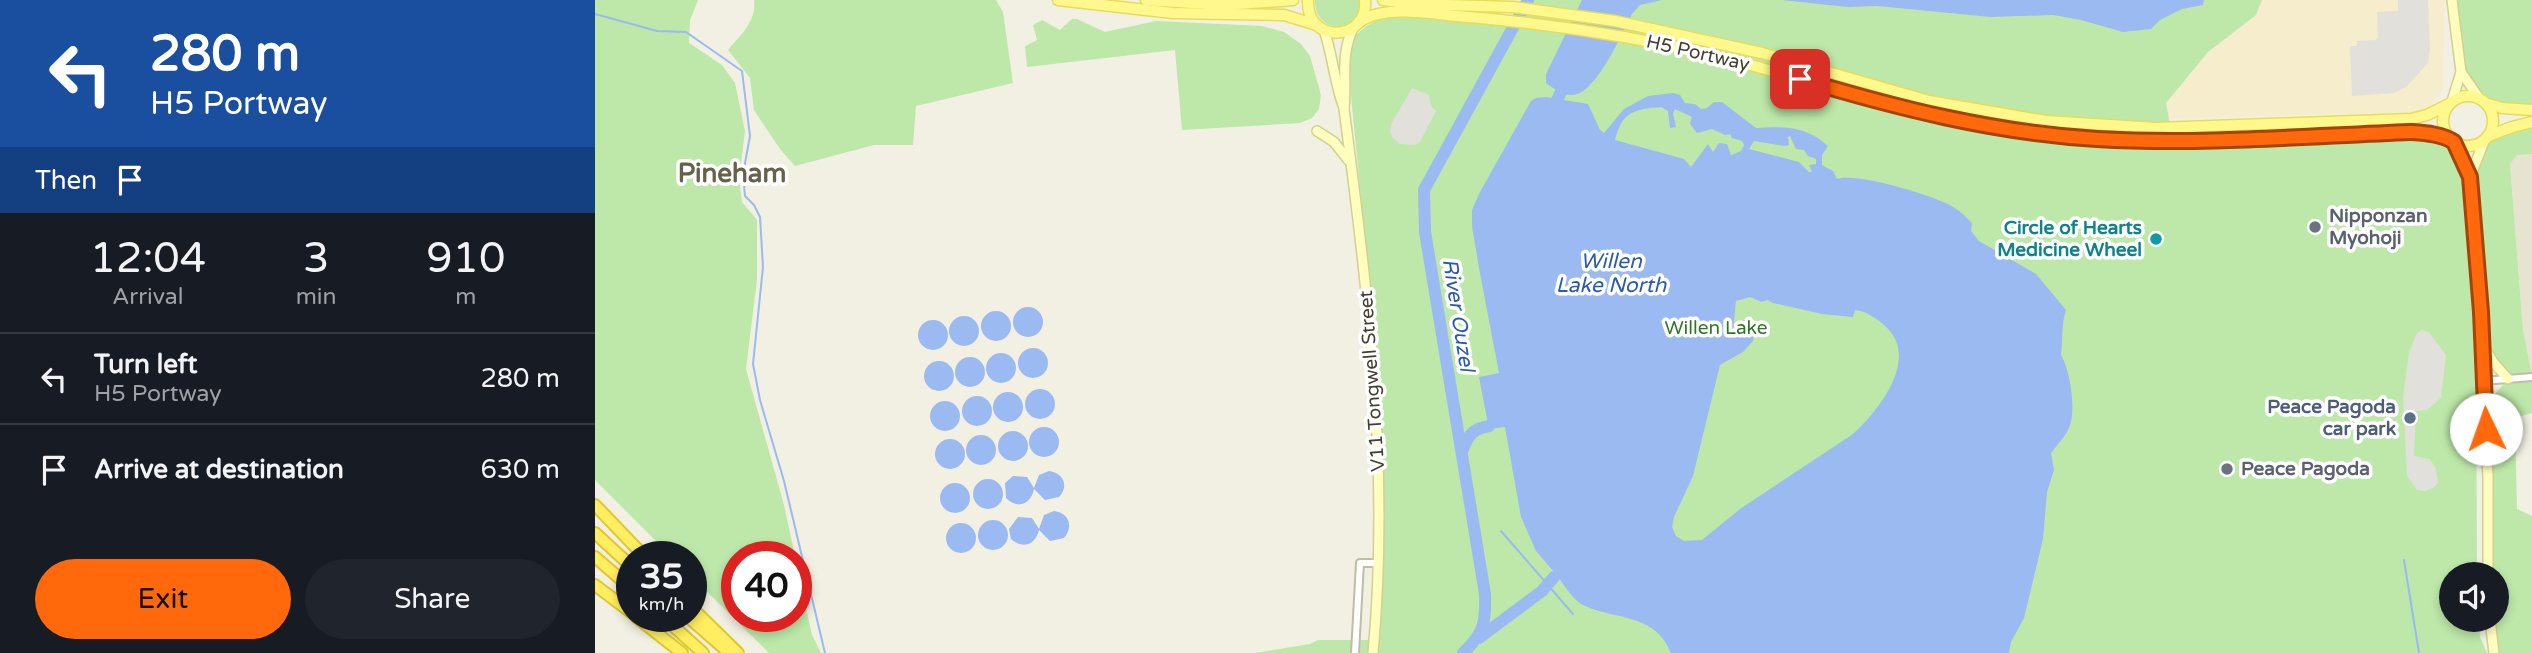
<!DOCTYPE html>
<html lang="en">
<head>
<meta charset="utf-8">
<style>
  body { margin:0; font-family:"Varela Round",sans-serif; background:#20242c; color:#f1f3f6; height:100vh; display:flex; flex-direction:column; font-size:26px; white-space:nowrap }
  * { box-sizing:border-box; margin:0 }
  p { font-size:23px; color:#9ea1a6 }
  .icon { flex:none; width:38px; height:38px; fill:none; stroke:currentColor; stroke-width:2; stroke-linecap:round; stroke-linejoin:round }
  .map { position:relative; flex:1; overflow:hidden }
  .details { display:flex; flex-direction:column; background:#171b24; width:595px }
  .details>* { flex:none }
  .banner { background:#1a4fa0; color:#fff; overflow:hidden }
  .buttons { position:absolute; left:1844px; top:562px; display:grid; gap:14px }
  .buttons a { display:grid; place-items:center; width:70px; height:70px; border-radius:50%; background:#171b24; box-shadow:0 4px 10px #0003; font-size:35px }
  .speed { position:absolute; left:21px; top:541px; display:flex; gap:14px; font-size:35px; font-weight:700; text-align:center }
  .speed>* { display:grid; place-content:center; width:91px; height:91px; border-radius:50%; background:#171b24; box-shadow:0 4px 10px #0003; line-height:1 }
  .speed small { font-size:18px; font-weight:400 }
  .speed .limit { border:10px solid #d22; background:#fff; color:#111 }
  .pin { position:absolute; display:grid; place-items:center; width:60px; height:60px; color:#fff; margin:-30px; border-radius:14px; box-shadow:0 4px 10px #0006 }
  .me { position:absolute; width:77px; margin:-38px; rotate:357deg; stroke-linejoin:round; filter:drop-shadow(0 0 5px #0008) }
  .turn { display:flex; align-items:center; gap:24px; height:147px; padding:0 35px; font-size:32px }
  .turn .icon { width:91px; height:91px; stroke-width:2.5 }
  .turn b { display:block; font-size:49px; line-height:60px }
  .then { display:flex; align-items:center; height:66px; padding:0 35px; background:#0003; gap:14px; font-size:26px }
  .eta { display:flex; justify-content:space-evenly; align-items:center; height:119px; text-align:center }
  .eta b { font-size:42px; font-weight:600; line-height:49px }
  .button { display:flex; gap:14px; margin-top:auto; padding:14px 35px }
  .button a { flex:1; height:80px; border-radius:42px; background:#ff680b; color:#111; font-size:28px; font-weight:600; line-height:80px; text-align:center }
  .button a+a { background:#20242c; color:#f1f3f6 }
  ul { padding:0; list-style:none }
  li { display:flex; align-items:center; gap:21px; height:91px; padding:0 35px; border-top:2px solid #363941 }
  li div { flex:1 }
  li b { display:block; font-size:26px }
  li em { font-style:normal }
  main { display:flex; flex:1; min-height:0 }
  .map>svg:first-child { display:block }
  .residential { fill:#e6e4d0 }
  .commercial { fill:#f5edcb }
  .green { fill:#bde8a9 }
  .parking { fill:#e1e0db }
  .water { fill:#9bbaf1; fill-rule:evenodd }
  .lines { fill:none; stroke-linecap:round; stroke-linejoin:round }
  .stream { stroke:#9bbaf1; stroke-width:2 }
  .river { stroke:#9bbaf1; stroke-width:12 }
  .street-casing { stroke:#c0bda7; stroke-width:10 }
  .secondary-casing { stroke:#d3d090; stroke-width:12 }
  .primary-casing { stroke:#e6dc5c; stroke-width:13 }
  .highway-casing { stroke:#e0c72d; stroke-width:14 }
  .street { stroke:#fff; stroke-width:6 }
  .secondary { stroke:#fffebe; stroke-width:9 }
  .primary { stroke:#fff98d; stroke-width:10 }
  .highway { stroke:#ffee5f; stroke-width:10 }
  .route-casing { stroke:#a64407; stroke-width:18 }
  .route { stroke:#ff680b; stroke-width:12 }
  .worship-dot { fill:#6b7280; stroke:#fff; stroke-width:2.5 }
  .culture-dot { fill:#0f9aa8; stroke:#fff; stroke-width:2.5 }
  .service-dot { fill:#5c6f8a; stroke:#fff; stroke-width:2.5 }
  .labels { text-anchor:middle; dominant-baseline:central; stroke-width:7; stroke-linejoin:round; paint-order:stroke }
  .street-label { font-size:19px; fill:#434032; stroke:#fff }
  .worship-label { font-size:19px; font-weight:bold; fill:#5b616d; stroke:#fff; text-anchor:start }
  .culture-label { font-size:19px; font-weight:bold; fill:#0d838f; stroke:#fff; text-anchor:end }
  .park-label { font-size:19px; fill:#317525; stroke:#fff }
  .service-label { font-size:19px; font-weight:bold; fill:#4e5e75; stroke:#fff; text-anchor:end }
  .water-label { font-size:21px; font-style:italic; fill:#2a59b0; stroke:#fff }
  .district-label { font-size:26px; font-weight:bold; fill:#666149; stroke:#fff }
</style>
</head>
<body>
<main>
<section class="details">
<div class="banner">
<div class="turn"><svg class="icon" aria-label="left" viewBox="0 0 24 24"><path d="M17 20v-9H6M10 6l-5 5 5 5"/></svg><div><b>280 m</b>H5 Portway</div></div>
<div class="then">Then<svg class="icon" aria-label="arrive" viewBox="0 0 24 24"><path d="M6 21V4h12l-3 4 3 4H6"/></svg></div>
</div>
<div class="eta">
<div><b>12:04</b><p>Arrival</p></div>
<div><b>3</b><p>min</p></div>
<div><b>910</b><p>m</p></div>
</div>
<ul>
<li><svg class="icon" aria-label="left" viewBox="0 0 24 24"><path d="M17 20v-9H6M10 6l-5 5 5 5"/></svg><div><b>Turn left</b><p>H5 Portway</p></div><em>280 m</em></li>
<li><svg class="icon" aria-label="arrive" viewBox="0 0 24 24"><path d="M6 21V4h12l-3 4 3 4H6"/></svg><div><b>Arrive at destination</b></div><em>630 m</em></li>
</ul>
<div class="button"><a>Exit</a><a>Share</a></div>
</section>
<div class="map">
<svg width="1937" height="653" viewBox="0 0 1937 653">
  <rect width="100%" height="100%" fill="#f1f0e2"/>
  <path class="residential" d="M1937,154V375L1928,330L1915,164L1922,155Z"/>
  <path class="commercial" d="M1667,0H1849L1848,90L1830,112L1572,118L1571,103L1613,52L1661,15Z"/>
  <g class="green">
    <path d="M0,0H103L95,20L94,43L127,65L140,83L150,131L144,180L147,202L162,220V280L151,369L189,505L200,556H142V616H201V562L217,635L226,653H174L96,576V556H76L0,480Z"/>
    <path d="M159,0H401L408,12L418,83L321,106L318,145H279L200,166L185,149L159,110L155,78L133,50C145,36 162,21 159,0Z"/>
    <path d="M720,0H764C767,34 719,36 720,0Z"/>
    <path d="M934,0H1667L1661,15L1613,52L1571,103L1578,141L1816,132L1856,139L1874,176L1890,139L1937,122V154L1922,155L1915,164L1928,330L1937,375V413L1923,417L1920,424L1922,509L1937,516V653H1899L1895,620H1902V574H1895V400L1913,379L1887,344L1881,360L1882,574H1857V620H1884L1885,637L1892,653H660L715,644L723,640H779L781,621H785C796,434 770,250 753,64V54L760,36L771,26L798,13L923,22Z"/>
    <path d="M1858,0H1937V106C1928,105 1918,106 1910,104C1863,95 1864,37 1858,0Z"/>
    <path d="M477,19H482L510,32L561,21L667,26L689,32L706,44L715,56L726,95L724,109L717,118L705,123L587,130L580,50L432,67L430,46L442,40L438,25L447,20L465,30Z"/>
  </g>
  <g class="parking">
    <path d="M1803,0H1833L1835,49L1833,63L1811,87L1799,93L1757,96L1755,46H1762V41L1780,40L1783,37L1782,12L1803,11Z"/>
    <path d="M817,88L834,95L836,106L841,111L825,142L820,145L805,144L798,138L795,131L796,124Z"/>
    <path d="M1827,330L1834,332L1851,355L1846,398L1832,410L1821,411L1819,456L1835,459L1841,469L1843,483L1838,488L1830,491L1822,490L1812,476L1808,397L1814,352L1822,333Z"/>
  </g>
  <g class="water">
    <path d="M987,0H1067L1045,5L1037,14C1027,33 1000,97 976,95C967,95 958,88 951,83V74Z"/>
    <path d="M1187,0H1609L1608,5L1587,9L1565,20L1556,29L1528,32L1486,20L1458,15L1396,17L1282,6L1252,7Z"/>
    <path d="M1078,93L1085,95L1090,103L1100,104L1106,109L1112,108L1119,102H1127L1161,128C1188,126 1212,126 1233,146L1227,155V165L1238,171L1242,179C1261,172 1336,195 1355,205C1364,210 1370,216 1377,223L1376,231L1384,241L1441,274L1471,310C1466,325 1468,340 1466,355C1475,370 1481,408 1475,425C1472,435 1462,445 1456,453L1459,470L1452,492L1448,539L1429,618L1416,642L1414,653H1076C1061,613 1019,620 988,605C978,600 970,586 963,577H959V572L941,551L926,517L910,427L894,429L884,377L904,373L884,268L877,226V210L885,192L936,101L941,98L951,97L993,104L1005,130L1009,133L1029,109L1053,96ZM1066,107L1073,111L1075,128L1081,127L1078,114L1080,109L1097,117L1095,124L1102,133L1117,129L1130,135L1135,134L1137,138L1147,141L1149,145L1146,151L1136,155L1132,144L1124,143L1118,152L1113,144L1096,167L1089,159L1020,140C1027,112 1039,109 1066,107ZM1195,136L1201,149L1209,150L1213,156L1221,159V164L1214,165L1217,172H1214L1204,162L1154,149L1159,141L1190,146L1194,145L1193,137ZM1155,297L1166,302L1173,300L1178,303L1227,314L1258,317L1260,310C1271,311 1281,318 1289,325C1327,357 1283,411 1258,434L1145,509L1107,540L1089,541L1081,536L1077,527L1079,517L1098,476L1125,365L1148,352L1158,341L1160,330L1152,326V320H1147L1143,334L1138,333V330L1141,301Z"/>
    <circle cx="433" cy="322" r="15"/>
    <circle cx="401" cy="326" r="15"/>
    <circle cx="369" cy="331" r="15"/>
    <circle cx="338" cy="335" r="15"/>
    <circle cx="438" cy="363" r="15"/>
    <circle cx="406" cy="368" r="15"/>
    <circle cx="375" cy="372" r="15"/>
    <circle cx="344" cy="376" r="15"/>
    <circle cx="445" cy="404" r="15"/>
    <circle cx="413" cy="407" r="15"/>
    <circle cx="382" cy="411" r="15"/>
    <circle cx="350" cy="416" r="15"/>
    <circle cx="449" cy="442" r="15"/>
    <circle cx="418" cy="446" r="15"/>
    <circle cx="386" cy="450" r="15"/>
    <circle cx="355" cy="454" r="15"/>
    <path d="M454,471C469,473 474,486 464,497L450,500L439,489C436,504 423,510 411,498L410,483L418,476L432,477L439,488L444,475Z"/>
    <circle cx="393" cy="494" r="15"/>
    <circle cx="360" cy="498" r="15"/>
    <path d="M459,511C474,513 479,526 469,538L455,541L444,530C441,544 428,550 416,539L414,529L423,517L437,518L444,529L449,515Z"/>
    <circle cx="398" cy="535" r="15"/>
    <circle cx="366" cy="538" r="15"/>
  </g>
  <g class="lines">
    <g class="stream">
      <path d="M0,14L62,31L91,32L147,71L155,136L148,174L150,196L159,205L165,217L168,267L158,364L165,400L189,481L230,653"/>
      <path d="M906,531L978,614"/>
      <path d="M1809,560L1824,653"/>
    </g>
    <g class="river">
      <path d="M962,100L966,92"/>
      <path d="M868,449C874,434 878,429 894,426"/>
      <path d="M884,638L947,591L959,577"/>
      <path d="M868,653C889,633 891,623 890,594L830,232L829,190L933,0"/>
    </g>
    <defs>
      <g id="street">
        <path d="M1888,381L1937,377"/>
        <path d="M760,653L765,563H784"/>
      </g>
      <g id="secondary">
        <path d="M758,28C745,56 752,79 749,109C773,290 795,471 778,653"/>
        <path d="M729,30C738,56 739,82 749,108"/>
        <path d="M1866,72L1884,98"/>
        <path d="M1857,101L1866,72L1857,0"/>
        <path d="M722,131L739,142L754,161"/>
        <path d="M1859,142L1875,177L1881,256L1893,477V574"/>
        <path d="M1875,177L1890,139"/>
        <path d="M1888,345L1898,362L1913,379"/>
        <path d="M1895,620L1899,653"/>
      </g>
      <g id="primary">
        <path d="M463,0L578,13L689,15L722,25"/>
        <path d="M551,0L629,5L698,0"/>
        <path d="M713,0C711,45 774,42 770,0"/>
        <path d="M788,0L817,4L918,7L1020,21L1167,53L1334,101L1451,121L1561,128L1816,119L1832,115L1854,104"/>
        <path d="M764,22C789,5 833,13 862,16C951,23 1039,36 1126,57C1182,71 1236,90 1292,104C1385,128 1482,142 1578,141C1632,140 1686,137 1740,135C1779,133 1817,129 1856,139"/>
        <circle cx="1873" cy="121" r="25"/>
        <path d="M1893,104L1907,108L1937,110"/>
        <path d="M1893,136L1917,127L1937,122"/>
      </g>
      <g id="highway">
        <path d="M0,505L49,556"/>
        <path d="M0,533L37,567"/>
        <path d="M0,557L37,589"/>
        <path d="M0,585L37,613"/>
        <path d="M96,607L143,653"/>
        <path d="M40,616L87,653"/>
        <path d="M67,616L108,653"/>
        <path d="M92,616L132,651"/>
      </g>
    </defs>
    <use href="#street" class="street-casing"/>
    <use href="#secondary" class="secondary-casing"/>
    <use href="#primary" class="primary-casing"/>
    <use href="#highway" class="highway-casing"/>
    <use href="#street" class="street"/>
    <use href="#secondary" class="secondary"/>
    <use href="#primary" class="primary"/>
    <use href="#highway" class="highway"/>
  </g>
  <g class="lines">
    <defs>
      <path id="route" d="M1205,79C1302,108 1400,133 1502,139C1606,145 1712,136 1816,132C1830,133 1847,134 1859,142L1875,177L1886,312L1891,429"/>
    </defs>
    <use href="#route" class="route-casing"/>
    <use href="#route" class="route"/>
  </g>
  <g class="worship-dot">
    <circle cx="1720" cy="227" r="7"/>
    <circle cx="1632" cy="469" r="7"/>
  </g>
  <circle class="culture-dot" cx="1561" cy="239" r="7"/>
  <circle class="service-dot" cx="1815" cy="418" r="7"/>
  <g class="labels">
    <g class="street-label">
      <text transform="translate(1103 53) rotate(13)">H5 Portway</text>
      <text transform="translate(777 381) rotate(-94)">V11 Tongwell Street</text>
    </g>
    <g class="worship-label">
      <text x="1734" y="216">Nipponzan<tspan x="1734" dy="22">Myohoji</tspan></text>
      <text x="1646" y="469">Peace Pagoda</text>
    </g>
    <g class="culture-label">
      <text x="1547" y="228">Circle of Hearts<tspan x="1547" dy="22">Medicine Wheel</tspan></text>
    </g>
    <g class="park-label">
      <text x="1121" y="328">Willen Lake</text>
    </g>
    <g class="service-label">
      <text x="1801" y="407">Peace Pagoda<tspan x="1801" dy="22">car park</tspan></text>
    </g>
    <g class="water-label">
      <text x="1016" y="261">Willen<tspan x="1016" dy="24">Lake North</tspan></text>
      <text transform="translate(863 315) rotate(81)">River Ouzel</text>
    </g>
    <g class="district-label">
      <text x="137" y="173">Pineham</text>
    </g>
  </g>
</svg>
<div class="buttons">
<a><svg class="icon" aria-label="sound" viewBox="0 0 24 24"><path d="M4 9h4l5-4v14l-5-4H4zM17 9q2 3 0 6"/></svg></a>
</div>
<div class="speed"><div>35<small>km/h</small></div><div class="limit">40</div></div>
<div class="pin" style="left:1205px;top:79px;background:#d93025"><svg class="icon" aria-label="arrive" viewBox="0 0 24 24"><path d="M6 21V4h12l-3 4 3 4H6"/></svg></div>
<svg class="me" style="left:1891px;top:429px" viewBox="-20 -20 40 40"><circle r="19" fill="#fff"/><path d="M0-13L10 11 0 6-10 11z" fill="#ff680b"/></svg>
</div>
</main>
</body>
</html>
